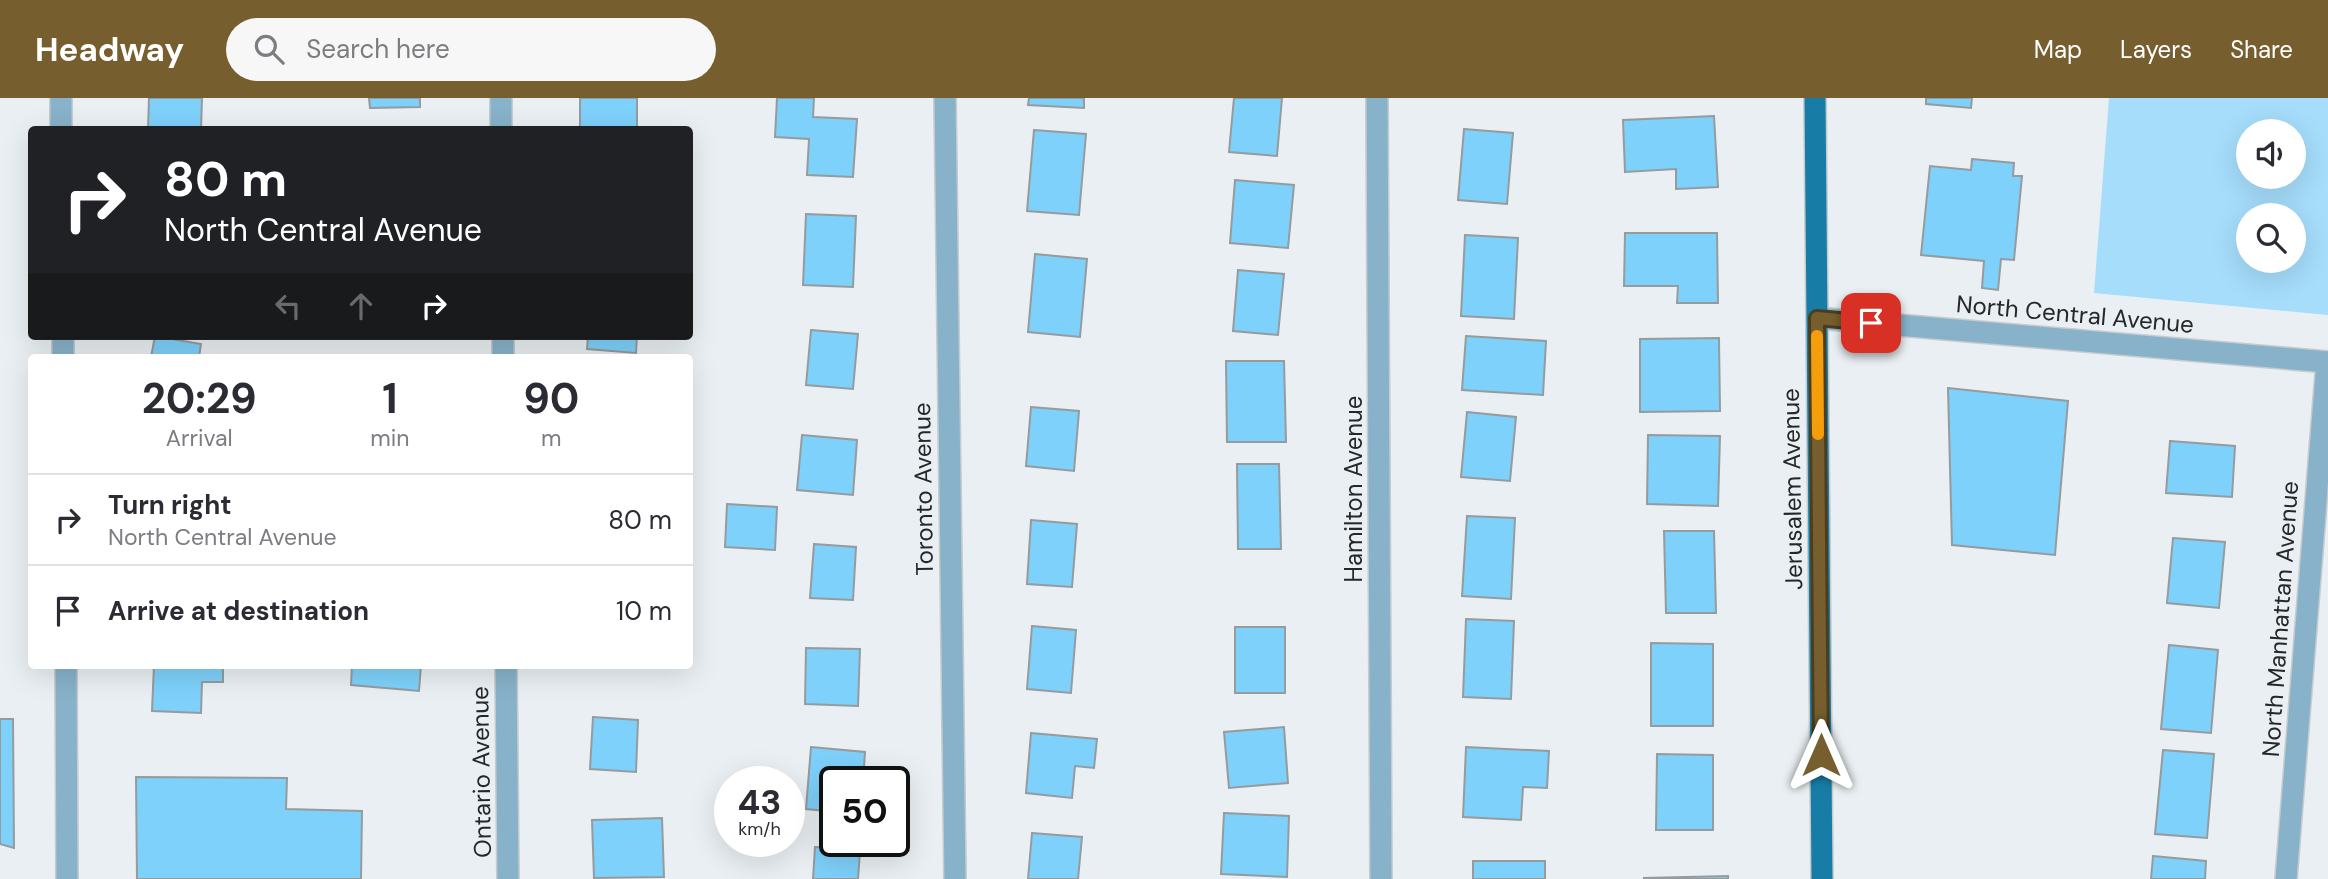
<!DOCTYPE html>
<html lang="en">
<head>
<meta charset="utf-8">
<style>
  body { margin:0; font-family:"DM Sans",sans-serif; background:#f7f7f7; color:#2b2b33; height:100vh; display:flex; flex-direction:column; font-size:26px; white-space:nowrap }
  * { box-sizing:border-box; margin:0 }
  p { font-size:23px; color:#7c7c81 }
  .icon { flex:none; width:38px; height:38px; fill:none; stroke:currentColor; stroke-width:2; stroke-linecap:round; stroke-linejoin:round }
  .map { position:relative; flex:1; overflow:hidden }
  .details { position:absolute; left:28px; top:256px; width:665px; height:315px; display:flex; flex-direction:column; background:#fff; border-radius:7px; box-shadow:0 7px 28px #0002 }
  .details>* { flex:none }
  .guide { position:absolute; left:28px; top:28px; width:665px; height:214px; border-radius:7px; box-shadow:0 7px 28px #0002; background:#202124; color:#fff; overflow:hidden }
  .buttons { position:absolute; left:2236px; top:21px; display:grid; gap:14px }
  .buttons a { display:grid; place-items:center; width:70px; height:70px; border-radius:50%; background:#fff; box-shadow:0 7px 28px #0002; font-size:35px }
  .speed { position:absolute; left:714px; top:668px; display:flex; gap:14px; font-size:35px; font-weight:700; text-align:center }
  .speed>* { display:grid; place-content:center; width:91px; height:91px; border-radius:50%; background:#fff; box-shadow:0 7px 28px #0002; line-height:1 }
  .speed small { font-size:18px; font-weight:400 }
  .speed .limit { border:4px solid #111; border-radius:10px; background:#fff; color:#111 }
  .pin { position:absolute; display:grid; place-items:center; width:60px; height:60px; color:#fff; margin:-30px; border-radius:14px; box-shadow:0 4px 10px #0006 }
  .me { position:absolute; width:77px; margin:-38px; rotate:0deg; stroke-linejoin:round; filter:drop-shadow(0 0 5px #0008) }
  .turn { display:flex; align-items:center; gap:24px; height:147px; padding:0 21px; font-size:32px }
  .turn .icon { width:91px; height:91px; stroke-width:2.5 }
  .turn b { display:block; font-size:49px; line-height:60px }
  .lanes { display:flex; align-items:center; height:66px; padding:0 21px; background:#0003; justify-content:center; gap:35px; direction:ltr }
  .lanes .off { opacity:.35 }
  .eta { display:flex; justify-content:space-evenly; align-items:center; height:119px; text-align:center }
  .eta b { font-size:42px; font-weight:700; line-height:49px }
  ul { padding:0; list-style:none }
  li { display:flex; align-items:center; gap:21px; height:91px; padding:0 21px; border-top:2px solid #e1e1e2 }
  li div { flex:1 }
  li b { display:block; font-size:26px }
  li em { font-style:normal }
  header { display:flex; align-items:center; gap:42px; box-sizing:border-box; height:98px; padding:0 35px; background:#775e2f; color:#fff }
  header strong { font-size:33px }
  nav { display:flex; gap:38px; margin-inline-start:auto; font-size:24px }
  .search { width:490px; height:63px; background:#f7f7f7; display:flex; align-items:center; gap:18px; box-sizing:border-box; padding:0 24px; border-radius:38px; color:#7c7c81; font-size:26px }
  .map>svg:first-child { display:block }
  .green { fill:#a5ddfb; fill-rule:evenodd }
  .building { fill:#7ed1fb; stroke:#969b9e; stroke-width:2 }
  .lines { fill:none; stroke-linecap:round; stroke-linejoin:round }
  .minor-casing { stroke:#c6cbce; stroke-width:24 }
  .major-casing { stroke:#c6cbce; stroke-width:24 }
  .minor { stroke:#87b2c9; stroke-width:21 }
  .major { stroke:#187da6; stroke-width:21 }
  .route-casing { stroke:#4d3d1f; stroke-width:18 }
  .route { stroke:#775e2f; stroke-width:12 }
  .slow { stroke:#f59e0b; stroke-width:12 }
  .labels { text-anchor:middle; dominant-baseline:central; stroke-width:5; stroke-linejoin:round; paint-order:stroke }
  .street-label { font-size:24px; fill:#252728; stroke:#e9eff2 }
</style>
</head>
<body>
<header>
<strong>Headway</strong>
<div class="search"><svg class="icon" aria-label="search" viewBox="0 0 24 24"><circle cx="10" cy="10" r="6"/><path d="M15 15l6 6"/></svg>Search here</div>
<nav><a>Map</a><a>Layers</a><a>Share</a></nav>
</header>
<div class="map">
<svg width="2328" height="781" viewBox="0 0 2328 781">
  <rect width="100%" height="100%" fill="#e9eff2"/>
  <path class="green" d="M2109,0H2328V217L2094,195ZM2249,33H2294V79H2249ZM2249,117H2294V163H2249Z"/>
  <g class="building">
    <path d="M149,0H202L201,32H148Z"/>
    <path d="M369,0H420V9L370,10Z"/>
    <rect x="580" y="0" width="57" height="32"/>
    <path d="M777,0H814L813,19L857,21L853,79L807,77L809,41L775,39Z"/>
    <path d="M1029,0H1084V10L1028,7Z"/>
    <path d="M1234,0H1282L1277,58L1229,54Z"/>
    <path d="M1926,0H1972L1971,10L1926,6Z"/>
    <path d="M1714,18L1718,89L1676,91V71L1625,74L1623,22Z"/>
    <path d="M1464,31L1513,35L1507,106L1458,102Z"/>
    <path d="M1034,32L1086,36L1079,117L1027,113Z"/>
    <path d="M1972,61L2014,65L2013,78H2022L2014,162L2001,161L1998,192L1982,190L1984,163L1921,157L1930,68L1971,72Z"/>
    <path d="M1235,82L1294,87L1288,150L1230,145Z"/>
    <path d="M806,116L856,118L853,189L803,187Z"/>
    <path d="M1625,135H1717L1718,205H1677L1678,188H1624Z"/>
    <path d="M1465,137L1518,140L1514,221L1461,218Z"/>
    <path d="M1035,156L1087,161L1080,239L1028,234Z"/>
    <path d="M1238,172L1284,176L1278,237L1233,233Z"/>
    <path d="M811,232L858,236L853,291L806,287Z"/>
    <path d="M155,238L201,246L199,259H151Z"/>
    <path d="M588,238H637L636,255L587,251Z"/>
    <path d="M1466,238L1546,243L1543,297L1462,292Z"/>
    <path d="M1719,240L1720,313L1640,314V241Z"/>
    <path d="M1226,263H1284L1286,344H1227Z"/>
    <path d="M1948,290L2068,303L2055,457L1952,447Z"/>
    <path d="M1031,309L1079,313L1074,373L1026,368Z"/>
    <path d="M1467,314L1516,319L1510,383L1461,379Z"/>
    <path d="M802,337L857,342L853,397L797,392Z"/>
    <path d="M1648,337L1720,338L1718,408L1647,406Z"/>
    <path d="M2170,343L2235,348L2232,399L2166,395Z"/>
    <path d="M1237,366H1279L1281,451H1238Z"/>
    <path d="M727,406L777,409L775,452L725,449Z"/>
    <path d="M1467,418L1515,420L1511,501L1462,498Z"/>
    <path d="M1031,422L1077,426L1072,489L1027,486Z"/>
    <path d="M1664,433H1714L1716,515H1666Z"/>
    <path d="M2173,440L2225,444L2219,510L2167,505Z"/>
    <path d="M814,446L856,449L853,502L810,500Z"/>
    <path d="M1466,521L1514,523L1511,601L1463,599Z"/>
    <path d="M1032,528L1076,532L1071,595L1027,591Z"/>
    <rect x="1235" y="529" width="50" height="66"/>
    <path d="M1651,545L1713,546V628H1651Z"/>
    <path d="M2169,547L2218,552L2211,635L2161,631Z"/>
    <path d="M806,550L860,551L858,608L805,606Z"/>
    <path d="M154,567H223V584H202L201,615L152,613Z"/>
    <path d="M352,567H421L419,593L351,587Z"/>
    <path d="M593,619L638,622L636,674L590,671Z"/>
    <path d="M0,621H13L14,750L0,746Z"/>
    <path d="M1284,629L1288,685L1229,690L1224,634Z"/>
    <path d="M1031,635L1097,641L1094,670L1075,668L1072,700L1026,695Z"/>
    <path d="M811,649L865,654L863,684H835V714L806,711Z"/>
    <path d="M1466,649L1549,653L1547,690L1523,689L1521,722L1463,719Z"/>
    <path d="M2163,652L2214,656L2207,740L2155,736Z"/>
    <path d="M1657,656L1713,657V732H1656Z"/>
    <path d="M136,679L287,680L286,711L362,713L361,781H137Z"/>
    <path d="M1224,715L1289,718L1287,779L1221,776Z"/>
    <path d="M662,720L664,779L594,780L592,722Z"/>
    <path d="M1032,735L1082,739L1078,781H1028Z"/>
    <path d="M815,749L860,753L858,781H813Z"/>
    <path d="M2153,758L2206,763L2205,781H2151Z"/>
    <rect x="1473" y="763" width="72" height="18"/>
    <path d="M1728,778V781H1644V780Z"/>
  </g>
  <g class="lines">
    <defs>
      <g id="minor">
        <path d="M61,0V32"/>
        <path d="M501,0V32"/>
        <path d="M945,0L955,781"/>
        <path d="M1377,0L1381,781"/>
        <path d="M1817,220L2328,264"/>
        <path d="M63,238V259"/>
        <path d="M503,238V259"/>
        <path d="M66,567L67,781"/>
        <path d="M506,567L508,781"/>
        <path d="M2286,781L2327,264"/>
      </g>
      <path id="major" d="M1815,0L1822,781"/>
    </defs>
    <use href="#minor" class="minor-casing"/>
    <use href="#major" class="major-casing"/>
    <use href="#minor" class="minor"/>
    <use href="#major" class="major"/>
  </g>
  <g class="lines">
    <defs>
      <path id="route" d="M1821,657L1817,220L1871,225"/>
    </defs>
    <use href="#route" class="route-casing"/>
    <use href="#route" class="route"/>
    <path class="slow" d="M1817,238L1818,336"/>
  </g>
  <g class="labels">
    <g class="street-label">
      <text transform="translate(2075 216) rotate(5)">North Central Avenue</text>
      <text transform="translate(923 391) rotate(-91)">Toronto Avenue</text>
      <text transform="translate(1353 391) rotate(-90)">Hamilton Avenue</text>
      <text transform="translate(1792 391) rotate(-91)">Jerusalem Avenue</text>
      <text transform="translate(2280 521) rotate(-86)">North Manhattan Avenue</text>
      <text transform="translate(481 674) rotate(-91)">Ontario Avenue</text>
    </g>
  </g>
</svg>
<div class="buttons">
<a><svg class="icon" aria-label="sound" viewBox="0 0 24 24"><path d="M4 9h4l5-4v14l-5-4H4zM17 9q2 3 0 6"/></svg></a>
<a><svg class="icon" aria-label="search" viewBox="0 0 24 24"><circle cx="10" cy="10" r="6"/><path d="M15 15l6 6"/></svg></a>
</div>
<div class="speed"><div>43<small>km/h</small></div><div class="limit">50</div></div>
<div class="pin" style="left:1871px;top:225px;background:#d93025"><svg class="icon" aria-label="arrive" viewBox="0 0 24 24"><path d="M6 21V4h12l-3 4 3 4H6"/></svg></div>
<svg class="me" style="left:1821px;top:657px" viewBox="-20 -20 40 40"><path d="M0-17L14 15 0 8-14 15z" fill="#775e2f" stroke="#fff" stroke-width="4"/></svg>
<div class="guide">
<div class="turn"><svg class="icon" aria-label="right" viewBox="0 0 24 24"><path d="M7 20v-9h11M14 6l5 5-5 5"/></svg><div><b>80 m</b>North Central Avenue</div></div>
<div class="lanes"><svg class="icon off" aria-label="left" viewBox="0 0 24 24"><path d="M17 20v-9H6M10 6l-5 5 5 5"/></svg><svg class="icon off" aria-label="ahead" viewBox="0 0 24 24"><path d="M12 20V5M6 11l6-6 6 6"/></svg><svg class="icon" aria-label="right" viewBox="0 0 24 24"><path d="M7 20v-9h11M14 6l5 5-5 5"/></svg></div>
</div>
<section class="details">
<div class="eta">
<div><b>20:29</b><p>Arrival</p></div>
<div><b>1</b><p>min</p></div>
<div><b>90</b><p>m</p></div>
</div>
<ul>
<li><svg class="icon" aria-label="right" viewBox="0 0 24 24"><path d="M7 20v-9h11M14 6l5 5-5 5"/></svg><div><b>Turn right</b><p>North Central Avenue</p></div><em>80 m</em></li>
<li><svg class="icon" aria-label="arrive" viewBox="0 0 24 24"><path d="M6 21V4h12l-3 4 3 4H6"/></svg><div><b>Arrive at destination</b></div><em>10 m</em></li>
</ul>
</section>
</div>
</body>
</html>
